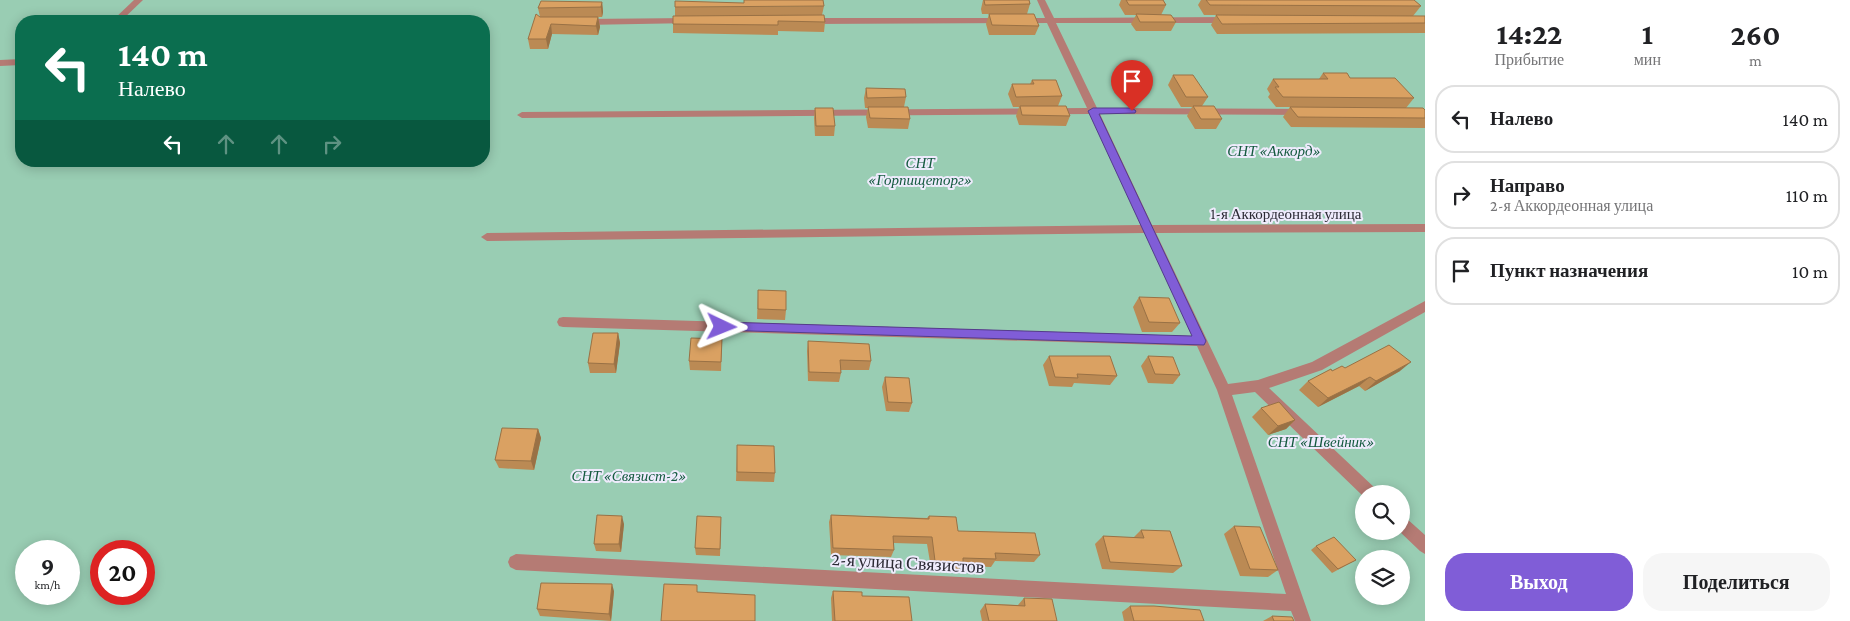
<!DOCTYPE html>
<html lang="ru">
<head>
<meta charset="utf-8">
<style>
  body { margin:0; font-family:"Crimson Pro",serif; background:#f6f6f6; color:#202124; height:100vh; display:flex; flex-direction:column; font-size:19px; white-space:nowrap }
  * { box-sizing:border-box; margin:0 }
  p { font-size:16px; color:#757577 }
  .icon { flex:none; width:28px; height:28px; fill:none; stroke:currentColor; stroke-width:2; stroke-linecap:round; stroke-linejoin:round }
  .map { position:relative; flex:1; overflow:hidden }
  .panel { display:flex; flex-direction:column; background:#fff; width:425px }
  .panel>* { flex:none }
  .banner { position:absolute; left:15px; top:15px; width:475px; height:152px; border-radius:20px; box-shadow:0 2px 12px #0003; background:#0b6e4f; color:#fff; overflow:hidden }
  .controls { position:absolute; left:1355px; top:485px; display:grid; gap:10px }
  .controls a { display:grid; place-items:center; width:55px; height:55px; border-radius:50%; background:#fff; box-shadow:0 2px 12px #0003; font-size:25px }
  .speed { position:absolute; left:15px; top:540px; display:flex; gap:10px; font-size:25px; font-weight:700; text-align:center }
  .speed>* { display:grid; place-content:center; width:65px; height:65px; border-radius:50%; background:#fff; box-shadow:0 2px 12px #0003; line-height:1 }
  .speed small { font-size:12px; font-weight:400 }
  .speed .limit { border:8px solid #d22; background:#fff; color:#111 }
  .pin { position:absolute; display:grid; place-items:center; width:42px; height:42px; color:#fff; margin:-51px -21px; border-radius:50% 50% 50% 0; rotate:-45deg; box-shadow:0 0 5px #0007 }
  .pin .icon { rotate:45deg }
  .me { position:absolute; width:55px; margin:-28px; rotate:92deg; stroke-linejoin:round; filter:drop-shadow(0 0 4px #0008) }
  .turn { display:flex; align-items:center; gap:18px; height:105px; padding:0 20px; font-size:22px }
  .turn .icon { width:65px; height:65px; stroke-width:2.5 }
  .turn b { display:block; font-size:35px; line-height:42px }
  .lanes { display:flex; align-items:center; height:48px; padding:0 20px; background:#0003; justify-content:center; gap:25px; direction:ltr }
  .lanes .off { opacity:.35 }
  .eta { display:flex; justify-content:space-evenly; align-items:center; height:85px; text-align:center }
  .eta b { font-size:30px; font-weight:700; line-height:35px }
  .action { display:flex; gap:10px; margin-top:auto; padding:10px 20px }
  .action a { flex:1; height:58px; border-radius:20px; background:#805dd7; color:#fff; font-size:20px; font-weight:700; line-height:58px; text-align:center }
  .action a+a { background:#f6f6f6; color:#202124 }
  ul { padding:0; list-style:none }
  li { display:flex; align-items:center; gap:15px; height:68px; margin:0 10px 8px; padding:0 10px; border:2px solid #e0e0e0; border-radius:20px }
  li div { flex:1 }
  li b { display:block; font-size:19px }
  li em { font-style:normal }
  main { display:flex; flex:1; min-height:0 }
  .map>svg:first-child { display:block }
  .green { fill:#99cdb3; fill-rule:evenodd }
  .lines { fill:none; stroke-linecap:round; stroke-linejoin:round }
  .minor { fill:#b57b74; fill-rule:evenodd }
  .wall { fill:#bb8a54 }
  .shaded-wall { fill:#997145 }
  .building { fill:#daa162; stroke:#997145 }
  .route { fill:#805dd7; stroke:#533c8c }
  .labels { text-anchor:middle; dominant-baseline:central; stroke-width:4; stroke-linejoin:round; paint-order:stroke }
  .park-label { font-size:15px; font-style:italic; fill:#145a3f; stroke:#eeebfc }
  .street-label { font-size:15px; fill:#2b2a34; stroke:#eeebfc }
  .near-street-label { font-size:18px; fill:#2b2a34; stroke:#eeebfc }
</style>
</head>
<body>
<main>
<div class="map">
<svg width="1425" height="621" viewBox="0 0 1425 621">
  <rect width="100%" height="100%" fill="#e1ddf8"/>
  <path class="green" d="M0,0H1425V621H0ZM21,21H484V161H21ZM1364,494H1401V531H1364ZM26,551H69V594H26ZM101,551H144V594H101ZM1364,559H1401V596H1364Z"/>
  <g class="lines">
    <g class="minor">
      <path d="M134,0H143L121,21H112Z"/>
      <path d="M1037,0H1045L1054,18L1230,17L1234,20L1230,23H1056L1097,108L1303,109L1308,112L1303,115L1100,114L1152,225L1425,224V232L1156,233L1228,384L1258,380L1312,362L1425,301V312L1322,370L1269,388L1376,489L1378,494H1364V497L1255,392L1232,395L1311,621H1295L1291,611L516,570L510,567L508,562L510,557L516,554L1286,594L1217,390L1197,346L563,327L559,326L557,322L559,318L563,317L1192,336L1145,233L487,241L481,237L487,233L1141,225L1090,114L522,118L517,115L522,112L1087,108L1047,23L810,24L806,21L810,18H1045Z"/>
      <path d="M690,18L694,21L693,23L583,25L579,22L583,19Z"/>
      <path d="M21,59V65L0,66V60Z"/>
      <path d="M1401,516L1406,518L1425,535V554L1420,551L1399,531H1401Z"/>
    </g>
  </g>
  <g class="wall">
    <path d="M983,0H1029L1030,4L1027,14L1039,26L1035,35H989L986,24L989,14H982L981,9Z"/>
    <path d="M1121,0H1163L1166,5L1161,15L1176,22L1171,31H1136L1131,24L1136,15H1125L1119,5Z"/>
    <path d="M1201,0H1414L1421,6L1413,16H1425V33L1217,34L1211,25L1216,15H1204L1198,5Z"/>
    <path d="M602,2L603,12L602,17H598L600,27L598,35L552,34L548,49H530L528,39L540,17L538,8Z"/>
    <path d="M824,6L822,15L825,22L824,32L778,31V35L673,33V24L675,16V7Z"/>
    <path d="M1323,73L1350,78L1414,98L1406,108L1425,110V128H1424L1291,127L1283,117L1290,107H1276L1268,97L1270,94L1267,89L1273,79H1319Z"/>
    <path d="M1173,75L1208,97L1202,106L1222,119L1216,129H1195L1187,116L1192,107H1181L1168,85Z"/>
    <path d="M1032,80L1062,96L1058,106L1070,116L1066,126L1019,125L1016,116L1019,107H1013L1008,94L1012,84H1030Z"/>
    <path d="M866,88L906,97L904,107L910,119L908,129L868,128L866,117L868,108H865L864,98Z"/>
    <path d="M815,108L835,126L834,136H815L814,118Z"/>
    <path d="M758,290L786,310L785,320L757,319Z"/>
    <path d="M1139,297L1180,323L1172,332H1142L1133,307Z"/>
    <path d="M618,333L620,343L616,373H590L588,363Z"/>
    <path d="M722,339L721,371L690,370L689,361Z"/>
    <path d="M808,341L871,361L869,370H841V373L839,382L808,381L807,351Z"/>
    <path d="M1049,356L1117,376L1110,385L1074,383L1072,387L1049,386L1043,365Z"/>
    <path d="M1148,356L1180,375L1173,384L1148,383L1141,366Z"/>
    <path d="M1345,368L1400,371L1365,391L1359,386L1318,407L1299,390L1308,381L1332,371Z"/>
    <path d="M885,377L912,403L909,412L886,411L882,387Z"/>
    <path d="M1261,408L1295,420L1286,429L1268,435L1252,417Z"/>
    <path d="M538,429L541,438L534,470L499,468L495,460Z"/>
    <path d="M737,453L775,473L774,482L736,481Z"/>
    <path d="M831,515L927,518L929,516L958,531L1040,555L1034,562L995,561L991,567L961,566L959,569L931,568L927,544L894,543V550L891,557L831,555L829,522Z"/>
    <path d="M721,517L720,556L696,555L695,548Z"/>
    <path d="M624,524L621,552L596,551L594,544Z"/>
    <path d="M1234,526L1278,570L1268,577L1240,576L1224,534Z"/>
    <path d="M1141,530L1182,566L1173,573L1102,569L1095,544L1103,536L1133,538Z"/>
    <path d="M1316,546L1356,560L1332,573L1311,550Z"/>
    <path d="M614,591L611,621L540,616L537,609Z"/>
    <path d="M833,591L862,596L912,621H832L831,598Z"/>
    <path d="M1024,598L1057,621H982L980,611L985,604L1018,605Z"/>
    <path d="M1130,606L1204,621H1124L1122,612Z"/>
    <path d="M1272,616L1294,621H1263Z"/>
  </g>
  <g class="shaded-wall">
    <path d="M602,2L603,12L602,17L601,7Z"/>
    <path d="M598,17L600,27L598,35L596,26Z"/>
    <path d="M551,24L552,34L548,49L546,39Z"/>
    <path d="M618,333L620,343L616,373L614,364Z"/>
    <path d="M1411,362L1400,371L1365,391L1376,381Z"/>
    <path d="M1370,377L1359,386L1318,407L1328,398Z"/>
    <path d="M1295,420L1286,429L1268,435L1278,426Z"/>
    <path d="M538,429L541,438L534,470L531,461Z"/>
    <path d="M622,516L624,524L621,552L619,544Z"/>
    <path d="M612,584L614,591L611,621L609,614Z"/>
  </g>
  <g class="building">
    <path d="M744,0H823L824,6L675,7V1L744,3Z"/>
    <path d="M984,0H1029L1030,4L985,5Z"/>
    <path d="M1126,0H1163L1166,5H1129Z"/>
    <path d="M1206,0H1414L1421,6L1210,5Z"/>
    <path d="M541,1L602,2L601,7L538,8Z"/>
    <path d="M536,14L540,17H598L596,26L551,24L546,39H528Z"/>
    <path d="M989,14H1034L1039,26L992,25Z"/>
    <path d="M1136,14L1171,15L1176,22H1140Z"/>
    <path d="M824,15L825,22L778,21V25L673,24V16Z"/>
    <path d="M1216,15L1425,16V23L1222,24Z"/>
    <path d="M1323,73H1347L1350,78H1395L1414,98L1283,97L1275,87H1279L1273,79H1328Z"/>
    <path d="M1173,75H1193L1208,97H1186Z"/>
    <path d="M1032,80H1056L1062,96L1016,97L1012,84H1034Z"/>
    <path d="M866,88L905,89L906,97L867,98Z"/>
    <path d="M1020,106H1066L1070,116L1022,115Z"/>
    <path d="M1193,106H1214L1222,119H1201Z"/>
    <path d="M868,107H908L910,119L870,118Z"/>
    <path d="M1290,107L1423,108L1425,110V118L1298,117Z"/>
    <path d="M815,108H833L835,126H816Z"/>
    <path d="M758,290L786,291V310L758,309Z"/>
    <path d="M1139,297L1169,298L1180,323L1149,322Z"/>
    <path d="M593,333H618L614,364L588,363Z"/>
    <path d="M691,338L722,339L721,362L689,361Z"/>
    <path d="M808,341L869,344L871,361L840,360L841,373L809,372Z"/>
    <path d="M1389,345L1411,362L1376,381L1370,377L1328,398L1308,381L1331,369L1332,371L1342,366L1345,368Z"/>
    <path d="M1049,356H1110L1117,376L1077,374L1078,378L1055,377Z"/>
    <path d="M1148,356L1173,357L1180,375L1155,374Z"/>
    <path d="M885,377L909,378L912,403L888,402Z"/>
    <path d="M1279,402L1295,420L1278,426L1261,408Z"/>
    <path d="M502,428L538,429L531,461L495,460Z"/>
    <path d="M737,445L774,446L775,473L737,472Z"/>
    <path d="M597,515L622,516L619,544H594Z"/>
    <path d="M831,515L929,519V516L956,517L958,531L1035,533L1040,555L995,553L996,559L963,558V562L935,561L932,537L893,536L894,550L833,548Z"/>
    <path d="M697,516L721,517L720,549L695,548Z"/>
    <path d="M1234,526L1260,527L1278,570L1250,569Z"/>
    <path d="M1141,530L1170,531L1182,566L1110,562L1103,536L1144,538Z"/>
    <path d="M1334,537L1356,560L1338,569L1316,546Z"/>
    <path d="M541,583L612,584L609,614L537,609Z"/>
    <path d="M664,584L697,585V592L755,595V621H661Z"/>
    <path d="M833,591L862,592V596L909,597L912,621H835Z"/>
    <path d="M1024,598L1052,599L1057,621H989L985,604L1025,606Z"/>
    <path d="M1130,606H1154L1200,610L1204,621H1134Z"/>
    <path d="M1272,616L1292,617L1294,621H1274Z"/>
  </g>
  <path class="route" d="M1132,108L1136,111L1135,113L1099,114L1206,341L1204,345L718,330L716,327L722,322L1192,336L1088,111L1093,108Z"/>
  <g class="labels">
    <g class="park-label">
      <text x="1274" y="151">СНТ «Аккорд»</text>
      <text x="920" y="163">СНТ<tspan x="920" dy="17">«Горпищеторг»</tspan></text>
      <text x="1321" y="442">СНТ «Швейник»</text>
      <text x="629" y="476">СНТ «Связист-2»</text>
    </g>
    <g class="street-label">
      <text x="1286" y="214">1-я Аккордеонная улица</text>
    </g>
    <g class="near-street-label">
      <text transform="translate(908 563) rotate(3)">2-я улица Связистов</text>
    </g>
  </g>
</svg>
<div class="controls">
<a><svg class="icon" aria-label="search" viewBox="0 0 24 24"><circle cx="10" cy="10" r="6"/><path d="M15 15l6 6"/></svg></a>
<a><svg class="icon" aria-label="layers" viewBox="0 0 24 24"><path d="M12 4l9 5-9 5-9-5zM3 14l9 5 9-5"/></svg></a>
</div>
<div class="speed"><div>9<small>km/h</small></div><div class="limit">20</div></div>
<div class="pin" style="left:1132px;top:111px;background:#d93025"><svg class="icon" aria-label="arrive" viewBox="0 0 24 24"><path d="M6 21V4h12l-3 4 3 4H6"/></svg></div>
<svg class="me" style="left:722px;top:327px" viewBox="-20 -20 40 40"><path d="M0-17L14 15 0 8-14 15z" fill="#805dd7" stroke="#fff" stroke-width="4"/></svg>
<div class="banner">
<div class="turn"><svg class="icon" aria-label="left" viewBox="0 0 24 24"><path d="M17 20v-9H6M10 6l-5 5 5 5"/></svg><div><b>140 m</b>Налево</div></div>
<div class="lanes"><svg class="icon" aria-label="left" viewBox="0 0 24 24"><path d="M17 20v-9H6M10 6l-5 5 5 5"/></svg><svg class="icon off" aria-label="ahead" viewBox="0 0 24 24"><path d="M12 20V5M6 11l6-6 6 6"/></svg><svg class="icon off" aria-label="ahead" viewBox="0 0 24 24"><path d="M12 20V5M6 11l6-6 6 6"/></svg><svg class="icon off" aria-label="right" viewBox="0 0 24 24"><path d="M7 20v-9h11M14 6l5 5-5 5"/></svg></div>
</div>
</div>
<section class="panel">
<div class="eta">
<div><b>14:22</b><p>Прибытие</p></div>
<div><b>1</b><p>мин</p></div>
<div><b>260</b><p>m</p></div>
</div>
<ul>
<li><svg class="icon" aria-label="left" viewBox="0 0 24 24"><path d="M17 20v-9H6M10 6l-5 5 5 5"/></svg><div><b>Налево</b></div><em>140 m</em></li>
<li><svg class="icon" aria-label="right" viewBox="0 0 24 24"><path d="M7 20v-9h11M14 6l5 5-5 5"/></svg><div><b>Направо</b><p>2-я Аккордеонная улица</p></div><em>110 m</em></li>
<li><svg class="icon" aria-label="arrive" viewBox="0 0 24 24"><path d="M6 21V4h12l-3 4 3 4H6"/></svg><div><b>Пункт назначения</b></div><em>10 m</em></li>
</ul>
<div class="action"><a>Выход</a><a>Поделиться</a></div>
</section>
</main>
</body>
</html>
